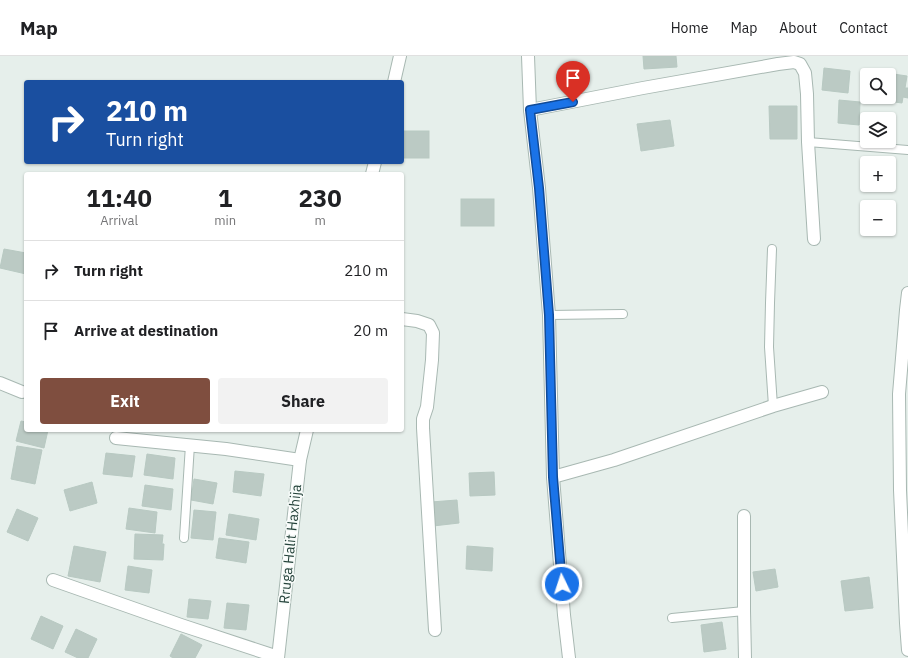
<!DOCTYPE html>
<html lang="en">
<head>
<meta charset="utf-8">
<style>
  body { margin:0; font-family:"IBM Plex Sans",sans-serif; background:#f2f2f2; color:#202124; height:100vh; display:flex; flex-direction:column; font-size:15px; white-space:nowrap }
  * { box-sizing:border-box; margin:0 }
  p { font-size:13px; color:#757577 }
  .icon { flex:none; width:22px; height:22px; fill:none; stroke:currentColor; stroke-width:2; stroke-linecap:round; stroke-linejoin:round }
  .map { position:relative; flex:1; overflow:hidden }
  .side { position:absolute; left:24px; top:116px; width:380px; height:260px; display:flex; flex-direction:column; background:#fff; border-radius:4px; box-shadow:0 1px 3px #0004 }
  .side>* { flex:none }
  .top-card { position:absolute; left:24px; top:24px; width:380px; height:84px; border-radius:4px; box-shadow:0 1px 3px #0004; background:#1a4fa0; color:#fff; overflow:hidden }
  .tools { position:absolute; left:860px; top:12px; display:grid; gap:8px }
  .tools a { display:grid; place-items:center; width:36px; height:36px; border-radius:4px; background:#fff; box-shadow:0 1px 3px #0004; font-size:20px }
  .pin { position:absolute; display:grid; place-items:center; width:34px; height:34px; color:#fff; margin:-41px -17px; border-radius:50% 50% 50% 0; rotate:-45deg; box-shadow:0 0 4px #0007 }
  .pin .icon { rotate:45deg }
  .me { position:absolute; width:44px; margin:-22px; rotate:356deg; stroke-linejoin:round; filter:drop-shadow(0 0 3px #0008) }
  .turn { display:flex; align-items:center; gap:14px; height:84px; padding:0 16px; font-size:18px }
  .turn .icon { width:52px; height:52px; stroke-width:2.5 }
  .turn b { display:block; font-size:28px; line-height:34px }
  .eta { display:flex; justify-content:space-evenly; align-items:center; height:68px; text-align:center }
  .eta b { font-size:24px; font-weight:700; line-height:28px }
  .button { display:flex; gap:8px; margin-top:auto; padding:8px 16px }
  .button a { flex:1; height:46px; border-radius:4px; background:#7f4e3f; color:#fff; font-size:16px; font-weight:700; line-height:46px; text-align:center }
  .button a+a { background:#f2f2f2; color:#202124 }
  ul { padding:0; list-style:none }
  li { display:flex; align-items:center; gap:12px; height:60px; padding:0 16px; border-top:1px solid #e0e0e0 }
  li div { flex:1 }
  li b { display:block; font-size:15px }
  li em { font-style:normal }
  header { display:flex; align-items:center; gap:24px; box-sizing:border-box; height:56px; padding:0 20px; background:#fff; border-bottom:1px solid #e0e0e0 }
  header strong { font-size:19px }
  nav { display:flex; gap:22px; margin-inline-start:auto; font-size:14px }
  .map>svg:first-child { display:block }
  .building { fill:#bbcac4; stroke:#b8c9c2 }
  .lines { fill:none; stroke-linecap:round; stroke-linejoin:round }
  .service-casing { stroke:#a8b8b2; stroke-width:10 }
  .minor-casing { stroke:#a8b8b2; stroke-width:14 }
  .tertiary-casing { stroke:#a8b8b2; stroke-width:14 }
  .service { stroke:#fff; stroke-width:8 }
  .minor { stroke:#fff; stroke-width:12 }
  .tertiary { stroke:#fff; stroke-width:12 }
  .route-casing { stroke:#114b97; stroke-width:10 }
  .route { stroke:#1a73e8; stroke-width:7 }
  .labels { text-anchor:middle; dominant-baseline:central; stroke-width:3; stroke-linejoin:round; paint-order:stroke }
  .street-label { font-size:14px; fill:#24423a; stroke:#f7fbf9 }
</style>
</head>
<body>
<header>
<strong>Map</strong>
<nav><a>Home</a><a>Map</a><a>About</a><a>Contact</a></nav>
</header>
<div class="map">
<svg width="908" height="602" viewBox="0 0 908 602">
  <rect width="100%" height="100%" fill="#e6efeb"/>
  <g class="building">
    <path d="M643,0H676L677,11L644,13Z"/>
    <path d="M824,12L850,15L848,37L822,34Z"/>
    <path d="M880,16L907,20L905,32H908V42L903,41L902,47L880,44V41H889V19H867V35H864L867,17L878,19Z"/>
    <path d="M839,44L860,46L859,69L838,67Z"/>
    <path d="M769,50H797V83H770Z"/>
    <path d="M670,64L674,90L641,95L637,68Z"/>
    <rect x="402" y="75" width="27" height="27"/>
    <rect x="461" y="143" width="33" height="27"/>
    <path d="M4,193L26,197V218L0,212Z"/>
    <path d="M21,365L26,366V374H48L44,392L16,385Z"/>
    <path d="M17,390L42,394L35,428L11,423Z"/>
    <path d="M106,397L135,400L132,421L103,418Z"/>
    <path d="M147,398L175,402L173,423L144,419Z"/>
    <path d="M235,415L264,418L261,440L233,436Z"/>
    <path d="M494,416L495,439L470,440L469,417Z"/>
    <path d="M194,423L217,427L213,448L191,444Z"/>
    <path d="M92,426L97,447L70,455L64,434Z"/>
    <path d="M145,429L173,433L171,454L142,450Z"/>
    <path d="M457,444L459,467L433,470L431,446Z"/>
    <path d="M129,452L157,456L155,477L126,473Z"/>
    <path d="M17,453L38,462L28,485L7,476Z"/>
    <path d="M194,454L216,456L213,484L191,482Z"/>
    <path d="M229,458L259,463L256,484L226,479Z"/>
    <path d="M135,478L163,479L162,488H164L163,504L134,503Z"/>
    <path d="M219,482L249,486L246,507L216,502Z"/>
    <path d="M74,490L106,496L100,526L68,520Z"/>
    <path d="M467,490L493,492L492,515L466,513Z"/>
    <path d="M128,510L152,514L149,537L125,534Z"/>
    <path d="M775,513L778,531L756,535L753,516Z"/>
    <path d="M869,521L873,552L845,555L841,525Z"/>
    <path d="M189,543L211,545L208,563L187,561Z"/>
    <path d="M227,547L249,549L246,574L224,572Z"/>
    <path d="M41,560L63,570L53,593L31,583Z"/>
    <path d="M722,566L726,593L704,596L701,569Z"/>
    <path d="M76,573L97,583L88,602H78L65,596Z"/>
    <path d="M181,578L202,589L195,602H173L170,600Z"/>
  </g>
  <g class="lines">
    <defs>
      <g id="service">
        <path d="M808,86L908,94"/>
        <path d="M772,193L770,247L769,291L773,350"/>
        <path d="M549,259L623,258"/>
        <path d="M184,482L190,389"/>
        <path d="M672,562L744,555"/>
      </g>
      <g id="minor">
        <path d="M528,0L530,54L539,132L549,259L553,421L564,559L569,602"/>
        <path d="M530,54L643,32L778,8L794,6L800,8L805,17L807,38L808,86L814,183"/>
        <path d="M908,237L906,254L899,338L900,434L906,567L908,594"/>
        <path d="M402,263L417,265L429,269L433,277L432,304L427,351L423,363V372L435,574"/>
        <path d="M0,327L22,336"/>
        <path d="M116,382L226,393L300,404"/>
        <path d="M553,421L614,404L773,350L822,336"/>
        <path d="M744,460V555L745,602"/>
        <path d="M53,524L181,569L278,601"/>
      </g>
      <g id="tertiary">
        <path d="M394,26L400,0"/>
        <path d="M372,118L375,106"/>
        <path d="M278,602L300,404L307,374"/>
      </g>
    </defs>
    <use href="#service" class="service-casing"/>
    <use href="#minor" class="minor-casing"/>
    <use href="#tertiary" class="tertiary-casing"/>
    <use href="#service" class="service"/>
    <use href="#minor" class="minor"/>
    <use href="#tertiary" class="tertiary"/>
  </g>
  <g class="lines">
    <defs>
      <path id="route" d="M562,528L553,421L549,259L539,132L530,54L573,46"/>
    </defs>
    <use href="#route" class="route-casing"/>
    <use href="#route" class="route"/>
  </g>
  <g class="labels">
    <g class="street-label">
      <text transform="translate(290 488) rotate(-84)">Rruga Halit Haxhija</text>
    </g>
  </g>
</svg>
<div class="tools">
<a><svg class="icon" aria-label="search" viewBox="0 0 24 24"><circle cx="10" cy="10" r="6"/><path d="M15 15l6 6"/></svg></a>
<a><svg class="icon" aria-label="layers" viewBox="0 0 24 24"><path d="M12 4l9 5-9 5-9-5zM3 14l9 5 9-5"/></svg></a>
<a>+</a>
<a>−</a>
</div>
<div class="pin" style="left:573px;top:46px;background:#d93025"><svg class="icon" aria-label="arrive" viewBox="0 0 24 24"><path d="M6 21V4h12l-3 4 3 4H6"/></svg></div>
<svg class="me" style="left:562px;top:528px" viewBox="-20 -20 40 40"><circle r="17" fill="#1a73e8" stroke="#fff" stroke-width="3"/><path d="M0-11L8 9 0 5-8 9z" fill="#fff"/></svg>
<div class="top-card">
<div class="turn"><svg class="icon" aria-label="right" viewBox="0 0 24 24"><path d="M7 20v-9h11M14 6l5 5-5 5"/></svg><div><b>210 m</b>Turn right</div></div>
</div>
<section class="side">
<div class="eta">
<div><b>11:40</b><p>Arrival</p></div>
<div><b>1</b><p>min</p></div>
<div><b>230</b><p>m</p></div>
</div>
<ul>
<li><svg class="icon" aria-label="right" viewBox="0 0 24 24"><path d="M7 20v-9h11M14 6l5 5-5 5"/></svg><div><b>Turn right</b></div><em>210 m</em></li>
<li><svg class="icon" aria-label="arrive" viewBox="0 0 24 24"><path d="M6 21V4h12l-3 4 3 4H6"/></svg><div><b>Arrive at destination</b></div><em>20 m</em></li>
</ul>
<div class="button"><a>Exit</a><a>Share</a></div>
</section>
</div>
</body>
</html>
